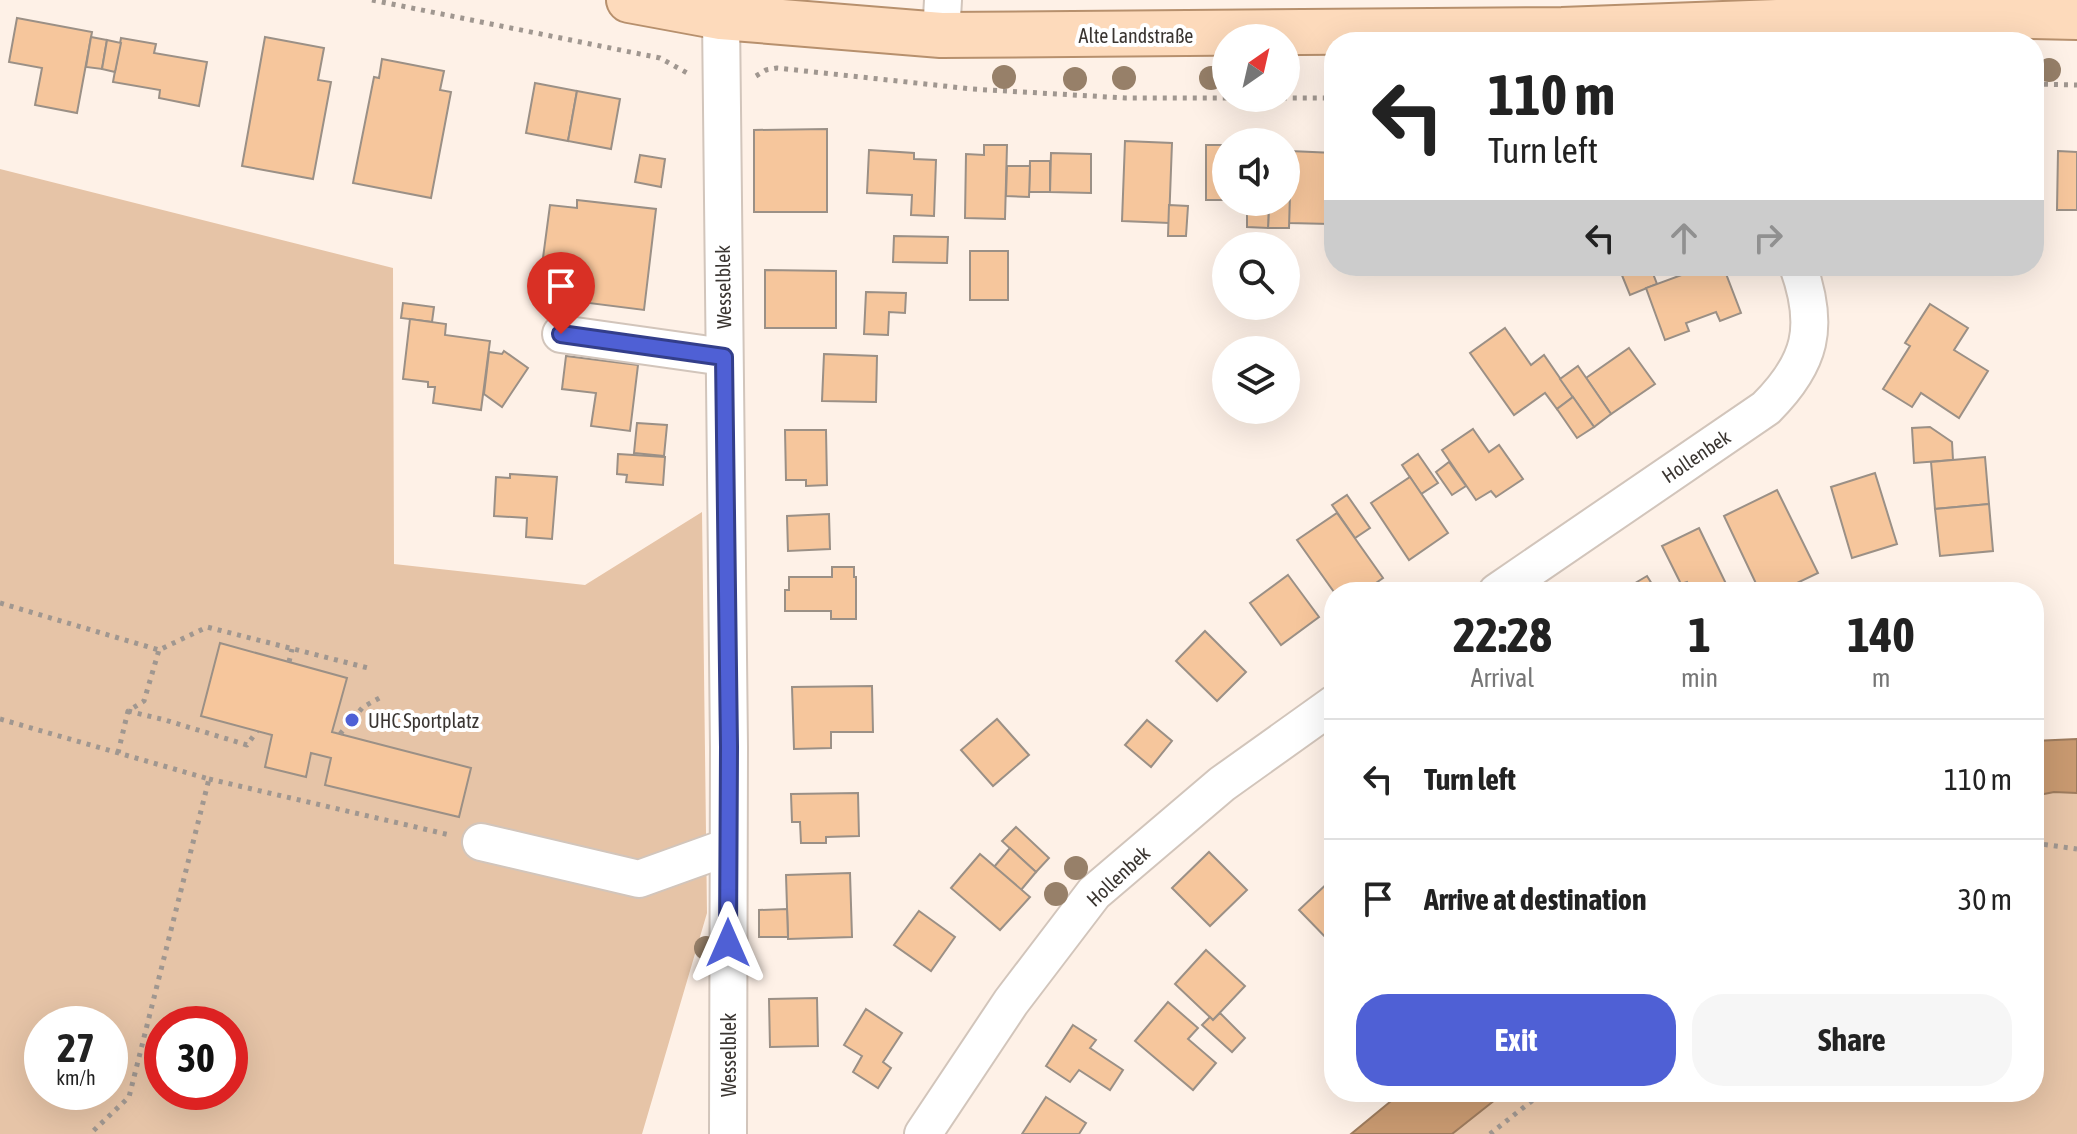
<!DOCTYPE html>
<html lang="en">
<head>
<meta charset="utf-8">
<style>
  body { margin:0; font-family:"Asap Condensed",sans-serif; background:#f6f6f6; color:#222; height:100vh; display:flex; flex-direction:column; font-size:30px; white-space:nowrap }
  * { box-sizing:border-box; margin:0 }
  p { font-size:26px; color:#767676 }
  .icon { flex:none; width:44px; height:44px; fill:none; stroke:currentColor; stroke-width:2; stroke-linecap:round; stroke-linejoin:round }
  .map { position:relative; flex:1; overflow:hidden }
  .drawer { position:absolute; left:1324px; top:582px; width:720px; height:520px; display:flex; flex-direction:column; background:#fff; border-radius:32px; box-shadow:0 8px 32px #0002 }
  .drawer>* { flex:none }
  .guide { position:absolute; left:1324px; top:32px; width:720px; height:244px; border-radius:32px; box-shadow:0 8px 32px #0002; background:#fff; color:#222; overflow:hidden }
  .needle { width:52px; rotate:34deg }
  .tools { position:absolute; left:1212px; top:24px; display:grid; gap:16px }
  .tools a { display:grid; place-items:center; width:88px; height:88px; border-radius:50%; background:#fff; box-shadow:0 8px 32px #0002; font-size:40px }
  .speed { position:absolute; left:24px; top:1006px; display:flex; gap:16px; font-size:40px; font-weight:700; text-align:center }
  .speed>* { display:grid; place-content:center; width:104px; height:104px; border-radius:50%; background:#fff; box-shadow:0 8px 32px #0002; line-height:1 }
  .speed small { font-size:20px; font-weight:400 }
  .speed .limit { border:12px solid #d22; background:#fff; color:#111 }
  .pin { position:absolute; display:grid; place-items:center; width:68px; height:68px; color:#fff; margin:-82px -34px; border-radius:50% 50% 50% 0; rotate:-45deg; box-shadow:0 0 8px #0007 }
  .pin .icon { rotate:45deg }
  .me { position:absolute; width:88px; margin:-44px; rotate:0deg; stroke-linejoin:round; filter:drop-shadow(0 0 6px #0008) }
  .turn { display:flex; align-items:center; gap:28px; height:168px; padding:0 32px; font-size:36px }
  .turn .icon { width:104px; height:104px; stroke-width:2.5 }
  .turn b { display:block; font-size:56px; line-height:68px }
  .lanes { display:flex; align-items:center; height:76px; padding:0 32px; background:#0003; justify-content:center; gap:40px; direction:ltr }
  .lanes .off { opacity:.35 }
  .eta { display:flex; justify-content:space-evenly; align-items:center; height:136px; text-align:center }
  .eta b { font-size:48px; font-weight:700; line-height:56px }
  .action { display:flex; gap:16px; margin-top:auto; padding:16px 32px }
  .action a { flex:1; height:92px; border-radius:32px; background:#4f60d5; color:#fff; font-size:32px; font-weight:700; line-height:92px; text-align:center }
  .action a+a { background:#f6f6f6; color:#222 }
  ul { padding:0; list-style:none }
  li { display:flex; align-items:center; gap:24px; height:120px; padding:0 32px; border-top:2px solid #e0e0e0 }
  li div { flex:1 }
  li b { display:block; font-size:30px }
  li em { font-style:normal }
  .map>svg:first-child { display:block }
  .green { fill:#e6c4a7; fill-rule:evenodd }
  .water { fill:#c89970; stroke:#9d7b5d; stroke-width:2 }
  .building { fill:#f6c69c; stroke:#9b9086; stroke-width:2 }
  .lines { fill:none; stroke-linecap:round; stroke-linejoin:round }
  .minor-casing { stroke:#d2c5bb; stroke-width:40 }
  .major-casing { stroke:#b7906d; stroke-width:48 }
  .path { stroke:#a09790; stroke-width:5; stroke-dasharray:4 6; stroke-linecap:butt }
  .minor { stroke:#fff; stroke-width:36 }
  .major { stroke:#fddabb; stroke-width:44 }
  .tree { fill:#978069 }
  .route-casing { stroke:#333e8a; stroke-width:20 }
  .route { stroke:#4f60d5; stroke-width:14 }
  .poi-dot { fill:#4f60d5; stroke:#fff; stroke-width:3 }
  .labels { text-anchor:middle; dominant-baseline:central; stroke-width:8; stroke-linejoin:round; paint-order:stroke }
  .street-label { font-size:20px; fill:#3a3531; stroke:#fff }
  .poi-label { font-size:20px; fill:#3a3531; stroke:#fff; text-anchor:start }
</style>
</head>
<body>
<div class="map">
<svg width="2077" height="1134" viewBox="0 0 2077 1134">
  <rect width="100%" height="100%" fill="#fef1e7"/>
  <g class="green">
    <path d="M0,169L393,268L394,564L585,585L702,512L707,913L642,1134H0ZM42,1024H110V1092H42ZM162,1024H230V1092H162Z"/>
    <path d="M2077,739V1134H1351L1402,1092H2034V741Z"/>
  </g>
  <g class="water">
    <path d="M2077,739V793L2054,792L2034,796V741Z"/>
    <path d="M1402,1092H1505L1452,1134H1351Z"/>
  </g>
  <g class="building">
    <path d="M17,18L92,32L77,113L35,105L42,68L9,62Z"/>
    <path d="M91,37L107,40L102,69L86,67Z"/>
    <path d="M265,37L324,48L318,80L331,82L313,179L242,166Z"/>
    <path d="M121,38L156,44L154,53L207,62L199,106L159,98L160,90L113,82Z"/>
    <path d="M107,40L121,43L115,72L102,69Z"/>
    <path d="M382,59L444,71L440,90L451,92L431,198L353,183L374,77L379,78Z"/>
    <path d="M535,83L577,91L568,141L526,133Z"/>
    <path d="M577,91L620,99L611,149L568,141Z"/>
    <path d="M827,129V212H754V130Z"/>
    <path d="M1125,141L1172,143L1169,223L1122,221Z"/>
    <path d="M984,145H1007L1005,219L965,218L966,154L984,155Z"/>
    <rect x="1206" y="145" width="20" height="55"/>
    <path d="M869,150L914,153V159L936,160L934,216L911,215L912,195L867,193Z"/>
    <path d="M1290,151L1334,153V187H1331L1330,224L1289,223Z"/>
    <path d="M2058,151L2077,152V210H2057Z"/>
    <path d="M1051,153L1091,154V193L1050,192Z"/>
    <path d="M640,155L665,159L661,187L635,182Z"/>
    <path d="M1030,161H1050V192H1029Z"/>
    <path d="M1007,166H1030L1029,197L1006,196Z"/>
    <path d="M1286,192H1290L1289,228H1268L1269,202H1286Z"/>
    <path d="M577,200L656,209L644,310L565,300L566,291L539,288L550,205L577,208Z"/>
    <path d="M1247,202H1269L1268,228L1247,227Z"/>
    <path d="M1169,205L1188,206L1186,236H1168Z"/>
    <path d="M894,236L948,237L947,263L893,262Z"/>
    <rect x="970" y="251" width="38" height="49"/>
    <path d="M1624,266H1650L1657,284L1630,295L1619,268Z"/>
    <path d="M1706,266H1723L1741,313L1720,321L1716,312L1686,323L1689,331L1665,340L1646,288Z"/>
    <path d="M765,270L836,271V328H765Z"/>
    <path d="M866,292L906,293L905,313L889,312L888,335L864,334Z"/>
    <path d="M403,303L434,307L432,322L401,318Z"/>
    <path d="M1930,304L1968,328L1954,350L1988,371L1959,418L1921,393L1912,407L1883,389L1910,346L1905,343Z"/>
    <path d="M410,319L446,324L445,335L490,341L481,410L433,403L435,387H428V382L403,379Z"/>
    <path d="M1505,328L1531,365L1544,355L1573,397L1557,409L1545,393L1514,415L1470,353Z"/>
    <path d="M1629,348L1655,384L1611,414L1586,378Z"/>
    <path d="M504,351L528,368L502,407L484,394L489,352L502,354Z"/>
    <path d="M824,354L877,356L876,402L822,401Z"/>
    <path d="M566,356L638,365L630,431L591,426L596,393L562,389Z"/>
    <path d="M1578,366L1611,414L1594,427L1560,379Z"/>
    <path d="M1573,397L1594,427L1577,438L1557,409Z"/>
    <path d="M637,423L667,425L664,456L634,453Z"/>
    <path d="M1930,427L1952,442L1953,460L1914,463L1912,428Z"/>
    <path d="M1473,429L1489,452L1499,445L1523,479L1496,497L1491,491L1476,500L1442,450Z"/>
    <path d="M785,430H826L827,485L806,486V480H786Z"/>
    <path d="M618,454L665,457L663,485L626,482L627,475L617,474Z"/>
    <path d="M1418,454L1438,483L1421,494L1402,465Z"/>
    <path d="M1985,457L1989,504L1935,509L1931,462Z"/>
    <path d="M1449,462L1466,486L1452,495L1436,472Z"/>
    <path d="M1875,473L1897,544L1852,558L1831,487Z"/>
    <path d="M510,474L557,477L552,539L526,537L527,518L494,516L496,477L510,478Z"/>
    <path d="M1410,477L1448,533L1409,560L1371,503Z"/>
    <path d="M1777,490L1818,573L1778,592H1760L1724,516Z"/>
    <path d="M1347,495L1370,528L1355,538L1332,505Z"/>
    <path d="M1989,504L1993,551L1940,556L1935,509Z"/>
    <path d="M1337,513L1383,578L1363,592H1334L1297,540Z"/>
    <path d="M829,514L830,549L788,551L787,516Z"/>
    <path d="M1699,528L1730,592H1692L1687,582L1681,584L1662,546Z"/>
    <path d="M832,567H854V577H856V619H831V611H785V590H789V577H832Z"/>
    <path d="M1288,575L1319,617L1281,645L1250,603Z"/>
    <path d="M1647,576L1657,592H1620Z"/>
    <path d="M1205,631L1246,672L1217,701L1176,661Z"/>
    <path d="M220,643L347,678L332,732L471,768L459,817L325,785L331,758L311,753L306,777L265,767L272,735L201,716Z"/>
    <path d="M872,686L873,732H831V748L794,749L792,687Z"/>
    <path d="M997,719L1029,755L993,786L961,750Z"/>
    <path d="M1147,720L1172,741L1151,767L1125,745Z"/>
    <path d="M858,793L859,836L826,837V843H801L800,822H792L791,794Z"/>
    <path d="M1016,827L1049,858L1036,872L1002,841Z"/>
    <path d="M1010,848L1036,872L1021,890L994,867Z"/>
    <path d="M1209,852L1247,890L1210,926L1172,888Z"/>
    <path d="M980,854L1030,897L1000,930L951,888Z"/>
    <path d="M850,873L852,937L788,939L786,875Z"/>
    <path d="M1332,879L1334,881V946L1299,910Z"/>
    <path d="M787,909L788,937H759V910Z"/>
    <path d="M919,911L955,937L931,971L894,945Z"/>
    <path d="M1206,950L1245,986L1213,1020L1175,984Z"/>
    <path d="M817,998L818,1046L770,1047L769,999Z"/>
    <path d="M1168,1002L1198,1028L1188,1039L1216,1063L1193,1090L1135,1041Z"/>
    <path d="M866,1009L902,1033L883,1062L891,1068L878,1088L853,1072L862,1056L844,1045Z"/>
    <path d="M1220,1013L1245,1038L1232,1052L1202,1025L1210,1017L1213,1020Z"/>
    <path d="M1073,1025L1096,1040L1090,1048L1123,1070L1110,1090L1079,1070L1070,1082L1046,1066Z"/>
    <path d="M1046,1097L1086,1123L1079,1134H1022Z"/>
  </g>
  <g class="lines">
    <defs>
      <g id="minor">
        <path d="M721,17L729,747L728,1134"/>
        <path d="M941,35L943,0"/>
        <path d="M561,334L724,357"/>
        <path d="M1497,592L1766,408C1811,363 1820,327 1798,266"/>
        <path d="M481,842L639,879L728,847"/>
        <path d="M923,1134L1011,1002L1094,893L1222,784L1334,704"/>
      </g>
      <path id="major" d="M629,0L721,17L941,35L1562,30L1884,18L1993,15L2077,17"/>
    </defs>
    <use href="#minor" class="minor-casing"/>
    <use href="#major" class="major-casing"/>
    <g class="path">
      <path d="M372,0L660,58L689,74"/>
      <path d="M756,76L766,70L777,68L972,89L1125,98H1334"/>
      <path d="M2034,84L2077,85"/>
      <path d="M0,603L159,650L207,627L372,669"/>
      <path d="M289,662L292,649"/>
      <path d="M128,711L165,720L247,745L257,731"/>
      <path d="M0,719L209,779L129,1097L90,1134"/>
      <path d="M340,734L363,707L383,696"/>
      <path d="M118,753L128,711L144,701L159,650"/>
      <path d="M209,779L450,835"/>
      <path d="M2034,843L2077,849"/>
      <path d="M1490,1134L1543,1092"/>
    </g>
    <use href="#minor" class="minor"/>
    <use href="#major" class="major"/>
  </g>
  <g class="tree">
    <circle cx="2049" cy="70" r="12"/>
    <circle cx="1004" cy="77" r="12"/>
    <circle cx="1124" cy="78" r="12"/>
    <circle cx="1211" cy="78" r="12"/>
    <circle cx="1075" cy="79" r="12"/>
    <circle cx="1076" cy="868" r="12"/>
    <circle cx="1056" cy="894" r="12"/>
    <circle cx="706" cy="948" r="12"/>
  </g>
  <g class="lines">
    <defs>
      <path id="route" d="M561,334L724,357L729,747L728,943"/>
    </defs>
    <use href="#route" class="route-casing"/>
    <use href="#route" class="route"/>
  </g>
  <circle class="poi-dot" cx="352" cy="720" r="8"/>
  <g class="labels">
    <g class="street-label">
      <text x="1136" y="35">Alte Landstraße</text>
      <text transform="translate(723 287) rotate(-91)">Wesselblek</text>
      <text transform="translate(1696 456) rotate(-34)">Hollenbek</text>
      <text transform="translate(1118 876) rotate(-43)">Hollenbek</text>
      <text transform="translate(728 1055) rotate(-90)">Wesselblek</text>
    </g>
    <g class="poi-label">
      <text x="368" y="720">UHC Sportplatz</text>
    </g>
  </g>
</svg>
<div class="tools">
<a><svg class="needle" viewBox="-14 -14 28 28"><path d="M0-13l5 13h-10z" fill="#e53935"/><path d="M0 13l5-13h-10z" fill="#767676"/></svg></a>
<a><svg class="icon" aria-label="sound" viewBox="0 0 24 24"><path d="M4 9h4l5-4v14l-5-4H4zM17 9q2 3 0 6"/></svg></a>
<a><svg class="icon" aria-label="search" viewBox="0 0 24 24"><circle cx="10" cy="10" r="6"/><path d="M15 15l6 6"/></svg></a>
<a><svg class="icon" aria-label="layers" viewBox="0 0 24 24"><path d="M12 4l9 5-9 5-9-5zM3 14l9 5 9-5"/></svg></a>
</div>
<div class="speed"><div>27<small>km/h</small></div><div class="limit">30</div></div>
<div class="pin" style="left:561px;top:334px;background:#d93025"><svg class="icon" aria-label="arrive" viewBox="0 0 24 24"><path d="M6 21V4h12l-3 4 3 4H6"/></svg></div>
<svg class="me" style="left:728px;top:943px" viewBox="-20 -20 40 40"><path d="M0-17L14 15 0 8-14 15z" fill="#4f60d5" stroke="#fff" stroke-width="4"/></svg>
<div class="guide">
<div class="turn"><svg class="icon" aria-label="left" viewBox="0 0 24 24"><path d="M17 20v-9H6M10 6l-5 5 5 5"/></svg><div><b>110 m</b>Turn left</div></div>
<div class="lanes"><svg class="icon" aria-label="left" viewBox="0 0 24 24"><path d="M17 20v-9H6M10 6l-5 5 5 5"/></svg><svg class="icon off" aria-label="ahead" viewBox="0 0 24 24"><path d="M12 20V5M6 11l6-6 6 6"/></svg><svg class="icon off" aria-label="right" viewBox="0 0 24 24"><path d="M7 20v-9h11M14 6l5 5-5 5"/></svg></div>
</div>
<section class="drawer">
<div class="eta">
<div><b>22:28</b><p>Arrival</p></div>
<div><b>1</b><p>min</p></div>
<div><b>140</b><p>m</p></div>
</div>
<ul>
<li><svg class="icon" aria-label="left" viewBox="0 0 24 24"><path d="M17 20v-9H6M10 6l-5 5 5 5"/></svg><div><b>Turn left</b></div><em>110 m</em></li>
<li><svg class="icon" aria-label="arrive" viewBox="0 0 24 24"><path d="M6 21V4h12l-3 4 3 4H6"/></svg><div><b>Arrive at destination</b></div><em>30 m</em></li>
</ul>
<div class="action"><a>Exit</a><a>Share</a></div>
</section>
</div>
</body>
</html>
